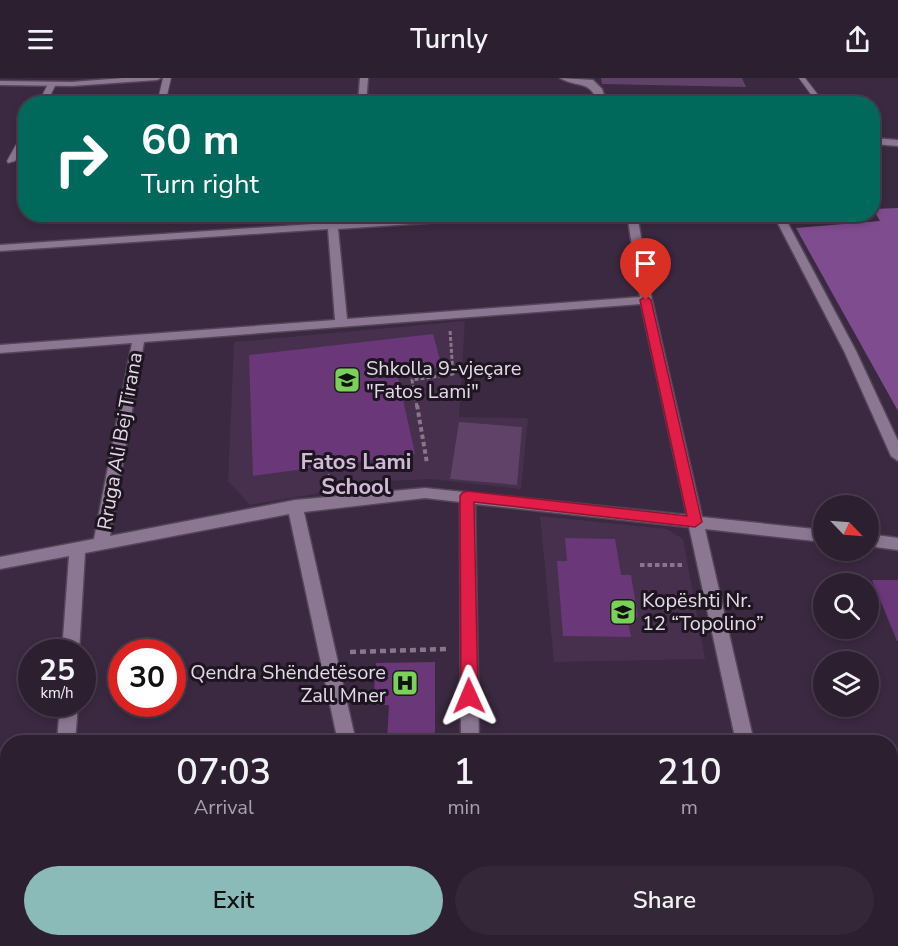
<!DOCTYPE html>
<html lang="en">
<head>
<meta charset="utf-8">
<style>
  body { margin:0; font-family:"Nunito Sans",sans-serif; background:#342738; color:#f1f3f6; height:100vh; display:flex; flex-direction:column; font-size:22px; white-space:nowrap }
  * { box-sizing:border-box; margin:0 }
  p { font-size:20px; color:#a6a2ab }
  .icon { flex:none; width:33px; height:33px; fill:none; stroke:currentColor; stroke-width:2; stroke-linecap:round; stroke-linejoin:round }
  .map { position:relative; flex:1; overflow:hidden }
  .sheet { position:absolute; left:0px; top:657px; width:898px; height:212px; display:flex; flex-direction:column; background:#2c1f30; border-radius:24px 24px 0 0; box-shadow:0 3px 9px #0003,0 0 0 2px #483d4c }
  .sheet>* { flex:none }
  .guide { position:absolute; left:18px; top:18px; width:862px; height:126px; border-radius:24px; box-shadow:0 3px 9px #0003,0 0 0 2px #483d4c; background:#00695c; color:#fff; overflow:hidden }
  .needle { width:39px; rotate:115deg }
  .fabs { position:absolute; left:813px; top:417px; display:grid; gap:12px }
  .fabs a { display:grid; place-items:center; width:66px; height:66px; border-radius:50%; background:#2c1f30; box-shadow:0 3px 9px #0003,0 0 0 2px #483d4c; font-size:30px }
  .speed { position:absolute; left:18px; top:561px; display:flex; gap:12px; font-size:30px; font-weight:700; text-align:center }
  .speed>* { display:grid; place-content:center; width:78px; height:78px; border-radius:50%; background:#2c1f30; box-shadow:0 3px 9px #0003,0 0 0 2px #483d4c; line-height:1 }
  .speed small { font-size:15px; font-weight:400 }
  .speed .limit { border:9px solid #d22; background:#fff; color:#111 }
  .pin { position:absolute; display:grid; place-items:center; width:51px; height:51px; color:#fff; margin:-62px -26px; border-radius:50% 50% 50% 0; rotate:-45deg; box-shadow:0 0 6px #0007 }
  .pin .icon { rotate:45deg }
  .me { position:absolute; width:66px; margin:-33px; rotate:359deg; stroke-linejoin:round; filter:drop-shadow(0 0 4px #0008) }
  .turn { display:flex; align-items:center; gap:21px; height:126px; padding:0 24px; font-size:27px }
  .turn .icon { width:78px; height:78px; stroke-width:2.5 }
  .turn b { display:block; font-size:42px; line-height:51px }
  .eta { display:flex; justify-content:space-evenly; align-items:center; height:102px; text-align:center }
  .eta b { font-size:36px; font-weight:600; line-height:42px }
  .cta { display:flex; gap:12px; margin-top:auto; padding:12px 24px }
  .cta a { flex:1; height:69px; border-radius:36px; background:#8bbbb9; color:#111; font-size:24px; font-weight:600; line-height:69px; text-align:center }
  .cta a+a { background:#342738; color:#f1f3f6 }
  header { display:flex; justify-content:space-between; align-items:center; height:78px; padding:0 24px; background:#2c1f30; font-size:27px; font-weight:600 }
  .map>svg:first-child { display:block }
  .built { fill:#46304d }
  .green { fill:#604269 }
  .forest { fill:#804c90 }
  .building { fill:#6a3779 }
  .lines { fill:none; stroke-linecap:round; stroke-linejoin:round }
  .lane-casing { stroke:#544558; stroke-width:2 }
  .street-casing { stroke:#544558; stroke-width:3 }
  .secondary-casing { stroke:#544558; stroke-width:3 }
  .path-far2 { stroke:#86778b; stroke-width:3; stroke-dasharray:4 2; stroke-linecap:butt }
  .path-far1 { stroke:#86778b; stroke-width:4; stroke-dasharray:4.5 3; stroke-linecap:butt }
  .path { stroke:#86778b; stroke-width:4.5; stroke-dasharray:6 4; stroke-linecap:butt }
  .lane { fill:#8b7792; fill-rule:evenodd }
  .street { fill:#8b7792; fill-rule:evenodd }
  .secondary { fill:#8b7792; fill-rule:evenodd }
  .route { fill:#e11d48; stroke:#92132f; stroke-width:1.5 }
  .labels { text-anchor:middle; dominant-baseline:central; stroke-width:6; stroke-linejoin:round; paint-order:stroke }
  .poi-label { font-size:20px; fill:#e4d9e8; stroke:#1d151f; text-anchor:start }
  .street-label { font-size:20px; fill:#e4d9e8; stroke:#1d151f }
  .quarter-label { font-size:22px; font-weight:bold; fill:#d0bad8; stroke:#1d151f }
</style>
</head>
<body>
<header><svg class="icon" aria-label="menu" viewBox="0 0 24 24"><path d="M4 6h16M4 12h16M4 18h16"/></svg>Turnly<svg class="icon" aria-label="share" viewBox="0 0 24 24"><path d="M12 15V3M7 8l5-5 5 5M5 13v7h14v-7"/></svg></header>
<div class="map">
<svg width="898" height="868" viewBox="0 0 898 868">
  <rect width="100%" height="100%" fill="#3a2940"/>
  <g class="built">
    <path d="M465,243L459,339L528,340L521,411L430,401L390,403L250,427L228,403L234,264Z"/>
    <path d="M540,438L667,451L683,461L705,581L554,584Z"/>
  </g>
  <g class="green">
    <path d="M601,0H742L746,9L602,6Z"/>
    <path d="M459,344L522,349L517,407L450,401Z"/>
  </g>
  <path class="forest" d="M898,130V333L796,150L880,143L873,131Z"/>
  <g class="building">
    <path d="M433,256L442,289L397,294L415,376L253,398L249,277Z"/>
    <path d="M565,460L615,461L621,497H631L638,539H627L631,559L563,558L557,483H567Z"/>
    <path d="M872,502H898V563H897Z"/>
    <path d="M435,584V664H387L389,627H373L376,585Z"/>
  </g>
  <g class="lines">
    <defs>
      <g id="lane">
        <path d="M163,0H171L165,26H157Z"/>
        <path d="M799,0H805L825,26H818Z"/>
        <path d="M49,4L56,6L46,26H38Z"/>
        <path d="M26,54V64L15,83L8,85L7,83L22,56Z"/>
      </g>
      <g id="street">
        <path d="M360,0H368L366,26H358Z"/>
        <path d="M460,136H519L514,139L338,151L347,241L640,219L627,136H637L652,222L702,439L824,452V464L705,451L754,664H736L689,449L475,426L479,664H461L460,424L425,420L304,434L356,664H338L289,436L85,475L79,574H62L69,478L0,491V479L94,461L132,265L0,275V267L335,242L328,151L0,173V167ZM641,226L687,437L425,410L295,422L110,458L144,264Z"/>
        <path d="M773,136H783L856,273L898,363V383L891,378L844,273Z"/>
        <path d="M868,456L898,460V472L868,468Z"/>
        <path d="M60,626H78L75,664H57Z"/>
        <path d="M59,861H81L82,868H60Z"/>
        <path d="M454,861H481L484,867L457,868Z"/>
        <path d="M779,861H801L803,868H781Z"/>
      </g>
      <g id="secondary">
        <path d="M123,0H161L157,2L72,8L0,7V3L72,4Z"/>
        <path d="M560,0L593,2L602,11L607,26H599C589,0 579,11 560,0Z"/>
        <path d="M873,60L898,62V68L873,66Z"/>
      </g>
    </defs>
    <use href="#lane" class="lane-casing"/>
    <use href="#street" class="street-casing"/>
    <use href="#secondary" class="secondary-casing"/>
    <path class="path-far2" d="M417,329L412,302L453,296L450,252"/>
    <g class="path-far1">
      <path d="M417,327L427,385"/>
      <path d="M322,406L331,396"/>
      <path d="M640,487H683"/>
    </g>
    <path class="path" d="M350,574L447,571"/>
    <use href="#lane" class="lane"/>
    <use href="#street" class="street"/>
    <use href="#secondary" class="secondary"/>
  </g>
  <path class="route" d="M646,218L651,222L702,444L695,449L474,424L478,618L475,623L469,625L464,623L461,618L460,418L462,415L467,413L687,438L640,222Z"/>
  <defs>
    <symbol id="school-square" viewBox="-11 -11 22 22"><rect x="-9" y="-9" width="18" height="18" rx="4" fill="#79d157" stroke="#1d151f"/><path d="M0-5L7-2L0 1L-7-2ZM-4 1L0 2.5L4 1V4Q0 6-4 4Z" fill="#111"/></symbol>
    <symbol id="hospital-square" viewBox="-11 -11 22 22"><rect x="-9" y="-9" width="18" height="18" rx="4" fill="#79d157" stroke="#1d151f"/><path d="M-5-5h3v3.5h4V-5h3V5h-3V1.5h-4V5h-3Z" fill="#111"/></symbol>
  </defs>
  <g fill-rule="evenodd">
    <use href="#school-square" x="332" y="287" width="30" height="30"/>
    <use href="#school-square" x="608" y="519" width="30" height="30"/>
    <use href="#hospital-square" x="390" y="590" width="30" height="30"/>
  </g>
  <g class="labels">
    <g class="poi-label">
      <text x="366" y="290">Shkolla 9-vjeçare<tspan x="366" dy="23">"Fatos Lami"</tspan></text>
      <text x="642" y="522">Kopështi Nr.<tspan x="642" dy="23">12 “Topolino”</tspan></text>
      <text x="386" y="594" text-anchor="end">Qendra Shëndetësore<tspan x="386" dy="23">Zall Mner</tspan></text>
    </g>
    <g class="street-label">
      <text transform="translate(120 363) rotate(-80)">Rruga Ali Bej Tirana</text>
    </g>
    <g class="quarter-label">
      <text x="356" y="384">Fatos Lami<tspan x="356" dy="25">School</tspan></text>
    </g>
  </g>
</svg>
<div class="fabs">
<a><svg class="needle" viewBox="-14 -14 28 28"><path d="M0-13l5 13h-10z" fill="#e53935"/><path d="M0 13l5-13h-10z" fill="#a6a2ab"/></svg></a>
<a><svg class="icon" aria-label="search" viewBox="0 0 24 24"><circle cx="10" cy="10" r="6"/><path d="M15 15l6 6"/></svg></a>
<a><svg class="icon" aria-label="layers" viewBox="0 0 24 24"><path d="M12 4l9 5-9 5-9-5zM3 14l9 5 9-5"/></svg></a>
</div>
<div class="speed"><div>25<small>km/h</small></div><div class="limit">30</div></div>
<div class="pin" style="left:646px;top:222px;background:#d93025"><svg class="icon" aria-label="arrive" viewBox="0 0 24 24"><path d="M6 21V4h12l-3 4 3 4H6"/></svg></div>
<svg class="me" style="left:469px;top:618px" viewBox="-20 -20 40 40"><path d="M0-17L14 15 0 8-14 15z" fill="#e11d48" stroke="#fff" stroke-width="4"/></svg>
<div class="guide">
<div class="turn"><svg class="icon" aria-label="right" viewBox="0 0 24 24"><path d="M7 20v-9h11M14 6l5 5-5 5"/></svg><div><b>60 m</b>Turn right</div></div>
</div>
<section class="sheet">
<div class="eta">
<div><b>07:03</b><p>Arrival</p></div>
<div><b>1</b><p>min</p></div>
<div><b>210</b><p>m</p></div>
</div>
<div class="cta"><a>Exit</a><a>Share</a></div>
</section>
</div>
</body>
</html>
